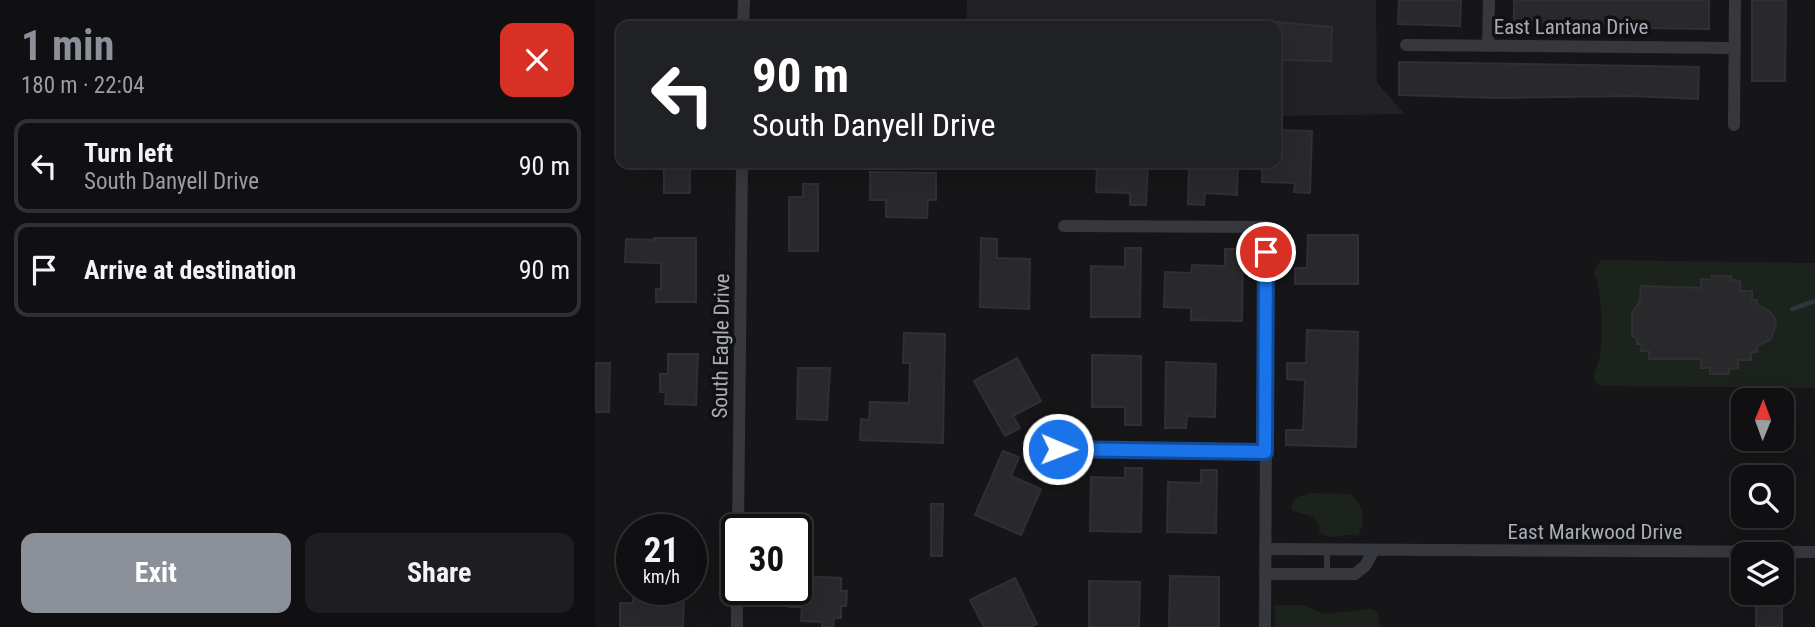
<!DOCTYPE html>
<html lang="en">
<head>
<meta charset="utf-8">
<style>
  body { margin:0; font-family:"Roboto Condensed",sans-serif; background:#1e1e20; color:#f1f3f6; height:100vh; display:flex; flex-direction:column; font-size:26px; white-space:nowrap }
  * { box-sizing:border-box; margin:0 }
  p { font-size:23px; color:#9c9d9f }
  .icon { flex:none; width:38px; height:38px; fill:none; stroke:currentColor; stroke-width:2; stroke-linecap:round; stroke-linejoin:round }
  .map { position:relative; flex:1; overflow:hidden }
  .panel { display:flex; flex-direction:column; background:#101012; width:595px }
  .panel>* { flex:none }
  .banner { position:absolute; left:21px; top:21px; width:665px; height:147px; border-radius:14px; box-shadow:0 7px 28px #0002,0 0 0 2px #303032; background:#202124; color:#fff; overflow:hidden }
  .needle { width:46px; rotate:1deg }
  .controls { position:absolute; left:1136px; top:388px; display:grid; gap:14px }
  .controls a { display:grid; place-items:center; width:63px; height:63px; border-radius:14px; background:#101012; box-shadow:0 7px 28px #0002,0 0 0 2px #303032; font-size:35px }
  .speed { position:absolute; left:21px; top:514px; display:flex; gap:14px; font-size:35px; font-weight:700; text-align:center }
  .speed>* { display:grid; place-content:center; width:91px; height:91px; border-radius:50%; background:#101012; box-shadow:0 7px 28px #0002,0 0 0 2px #303032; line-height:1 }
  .speed small { font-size:18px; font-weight:400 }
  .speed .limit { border:4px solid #111; border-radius:10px; background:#fff; color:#111 }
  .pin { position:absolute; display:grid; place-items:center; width:60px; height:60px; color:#fff; margin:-30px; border:4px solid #fff; border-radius:50%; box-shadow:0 2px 7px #0007 }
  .me { position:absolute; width:77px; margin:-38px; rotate:91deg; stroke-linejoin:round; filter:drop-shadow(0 0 5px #0008) }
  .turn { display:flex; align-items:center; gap:24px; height:147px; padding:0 21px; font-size:32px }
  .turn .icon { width:91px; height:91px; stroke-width:2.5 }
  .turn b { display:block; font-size:49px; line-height:60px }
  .round { display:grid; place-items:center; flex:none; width:74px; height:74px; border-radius:14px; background:#1e1e20 }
  .headline { display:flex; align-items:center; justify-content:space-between; height:119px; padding:0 21px }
  h1 { font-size:42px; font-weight:700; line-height:52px; color:#8c9099 }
  .action { display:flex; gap:14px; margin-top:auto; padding:14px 21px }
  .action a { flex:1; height:80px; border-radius:14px; background:#8c9099; color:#fff; font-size:28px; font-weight:700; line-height:80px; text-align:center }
  .action a+a { background:#1e1e20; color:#f1f3f6 }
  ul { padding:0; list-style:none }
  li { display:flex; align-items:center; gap:21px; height:94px; margin:0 14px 10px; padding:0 7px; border:4px solid #303032; border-radius:14px }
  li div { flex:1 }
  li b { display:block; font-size:26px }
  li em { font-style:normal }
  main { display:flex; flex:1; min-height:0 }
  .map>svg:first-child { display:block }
  .built { fill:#222225 }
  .green { fill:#1c231d }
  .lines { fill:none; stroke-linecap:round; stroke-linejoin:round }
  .stream { stroke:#2c353c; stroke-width:4.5 }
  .building { fill:#29292c; stroke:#303034; stroke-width:2 }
  .lane { stroke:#37383d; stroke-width:6 }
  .street { stroke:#37383d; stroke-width:12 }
  .route-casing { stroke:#114b97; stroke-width:18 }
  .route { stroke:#1a73e8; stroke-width:12 }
  .labels { text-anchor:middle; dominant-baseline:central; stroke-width:7; stroke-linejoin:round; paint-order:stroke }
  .street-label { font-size:21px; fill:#a8adb8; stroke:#111113 }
</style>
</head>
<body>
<main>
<section class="panel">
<div class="headline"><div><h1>1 min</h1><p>180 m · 22:04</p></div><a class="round" style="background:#d93025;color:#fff"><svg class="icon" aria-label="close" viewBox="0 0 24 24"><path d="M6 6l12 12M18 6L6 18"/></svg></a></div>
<ul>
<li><svg class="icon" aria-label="left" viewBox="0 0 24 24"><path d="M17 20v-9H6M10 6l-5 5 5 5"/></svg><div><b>Turn left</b><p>South Danyell Drive</p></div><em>90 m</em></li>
<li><svg class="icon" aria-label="arrive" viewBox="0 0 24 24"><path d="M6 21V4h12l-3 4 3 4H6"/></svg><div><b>Arrive at destination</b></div><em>90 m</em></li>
</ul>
<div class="action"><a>Exit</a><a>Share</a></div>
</section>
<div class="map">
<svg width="1220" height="627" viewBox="0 0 1220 627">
  <rect width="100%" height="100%" fill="#161618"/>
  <path class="built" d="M372,0H781L782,83L810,114L681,116V26H371Z"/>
  <g class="green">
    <path d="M1007,260L1220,263V388L1005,386L999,381C998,369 1004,366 1005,355C1008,329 1008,298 999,273L1002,265Z"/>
    <path d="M715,493L756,494C769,506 771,521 763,536C745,532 743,543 723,532L726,527L718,517L698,511L696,508L700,498Z"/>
    <path d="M680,605H708L729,614L777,609L783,613L785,627H680Z"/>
  </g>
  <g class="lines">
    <path class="stream" d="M1197,309L1220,301"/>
  </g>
  <g class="building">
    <path d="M804,0H866L865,26L803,24Z"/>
    <path d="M919,0H1114V29L986,27V25L919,26Z"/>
    <path d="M1157,0H1191L1190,81H1157Z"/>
    <path d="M681,22L737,27L736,61L681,60Z"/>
    <path d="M804,62L1104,67L1103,99L1036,96L902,98L804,95Z"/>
    <path d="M681,130L717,131L715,193L699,192L700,183L667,182V163H681Z"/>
    <rect x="69" y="163" width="26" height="30"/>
    <path d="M502,163H553L551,205H535V193L501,192Z"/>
    <path d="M594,163H643L642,195L610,193L609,205L593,204Z"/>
    <path d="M275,172L341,173V200H333L332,218L291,217V200H275Z"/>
    <path d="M208,184H223V251H194V197H208Z"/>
    <path d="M713,235H763V284H700V268H712Z"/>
    <path d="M59,238H101V302H61V289H66V263L30,262L31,239L59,240Z"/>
    <path d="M386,238L402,239V258L435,259L434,309L385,307Z"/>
    <path d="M530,248H546L545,317H496V266L530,267Z"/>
    <path d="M630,249H648L647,321L596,320V308L569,307L570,272L596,273L597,265L630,266Z"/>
    <path d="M1117,276H1136V280L1145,281V291H1157V300H1162V305L1174,311L1179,317L1181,323L1176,339L1162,346V352H1156V360H1143V368L1134,369V374H1115V368H1106V359H1054V351H1046L1047,344H1042V339L1037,336V313L1045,301L1046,286L1106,288V279L1117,280Z"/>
    <path d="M712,330L763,332L761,447L691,445V430H708L710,380L692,379V363H711Z"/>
    <path d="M309,333L350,334L348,443L265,440L266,419L274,420L275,402L314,403L315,363H308Z"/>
    <path d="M73,354H103L101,405L70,404L71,392H65V374H73Z"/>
    <path d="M497,355L546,356V425H530V407H497Z"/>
    <path d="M422,358L446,401L418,416L425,428L410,436L379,381Z"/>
    <path d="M571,362L621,364L620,417L592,416L591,428H570Z"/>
    <path d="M0,363H15L14,412H0Z"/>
    <path d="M203,368H235L232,420L202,419Z"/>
    <path d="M408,451L424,457L416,476L446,489L426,535L380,515Z"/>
    <path d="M530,468H547L546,532L495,531L496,477L530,478Z"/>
    <path d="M606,470H622L621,533L572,532L573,482L606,483Z"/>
    <path d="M336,504H348L347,556H336Z"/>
    <path d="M207,576L246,578V591H252L251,606H246V618H239L238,627H227V622L206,621L207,607H194V590L207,591Z"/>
    <path d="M575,576L624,577V627H574Z"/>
    <path d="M420,578L442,624L435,627H389L375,600Z"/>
    <path d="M494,581L545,582L544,627H494Z"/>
    <path d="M38,590H89L88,627H25V603H38Z"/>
    <rect x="1161" y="593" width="26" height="34"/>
  </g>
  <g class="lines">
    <path class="lane" d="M732,549V575"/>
    <g class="street">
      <path d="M148,26L149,0"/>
      <path d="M811,45L1140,48"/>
      <path d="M893,46L894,0"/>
      <path d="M1139,125L1140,0"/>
      <path d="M469,226L672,227L670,627"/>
      <path d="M463,449L670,452"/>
      <path d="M143,530L147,163"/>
      <path d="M670,549L1220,552"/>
      <path d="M670,574H760L770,566L779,550"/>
      <path d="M142,627V590"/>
    </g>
  </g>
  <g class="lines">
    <defs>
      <path id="route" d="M463,449L670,452L671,252"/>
    </defs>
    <use href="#route" class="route-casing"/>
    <use href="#route" class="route"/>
  </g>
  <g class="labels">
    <g class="street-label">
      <text x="976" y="27">East Lantana Drive</text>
      <text transform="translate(126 346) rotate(-89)">South Eagle Drive</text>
      <text x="1000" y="532">East Markwood Drive</text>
    </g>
  </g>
</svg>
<div class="controls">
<a><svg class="needle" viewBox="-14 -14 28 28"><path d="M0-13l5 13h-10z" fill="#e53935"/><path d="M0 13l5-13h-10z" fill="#9c9d9f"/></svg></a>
<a><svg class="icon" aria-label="search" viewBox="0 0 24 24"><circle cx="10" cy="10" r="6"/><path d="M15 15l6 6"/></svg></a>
<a><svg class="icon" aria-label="layers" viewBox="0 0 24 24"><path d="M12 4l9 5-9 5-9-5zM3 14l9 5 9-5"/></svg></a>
</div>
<div class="speed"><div>21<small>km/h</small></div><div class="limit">30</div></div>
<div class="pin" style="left:671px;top:252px;background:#d93025"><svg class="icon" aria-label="arrive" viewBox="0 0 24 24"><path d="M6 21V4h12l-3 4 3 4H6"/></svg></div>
<svg class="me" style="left:463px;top:449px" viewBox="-20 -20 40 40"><circle r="17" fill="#1a73e8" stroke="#fff" stroke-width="3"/><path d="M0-11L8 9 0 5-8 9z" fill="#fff"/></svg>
<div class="banner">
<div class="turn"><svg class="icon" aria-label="left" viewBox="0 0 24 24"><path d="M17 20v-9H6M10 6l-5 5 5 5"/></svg><div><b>90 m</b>South Danyell Drive</div></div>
</div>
</div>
</main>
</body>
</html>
